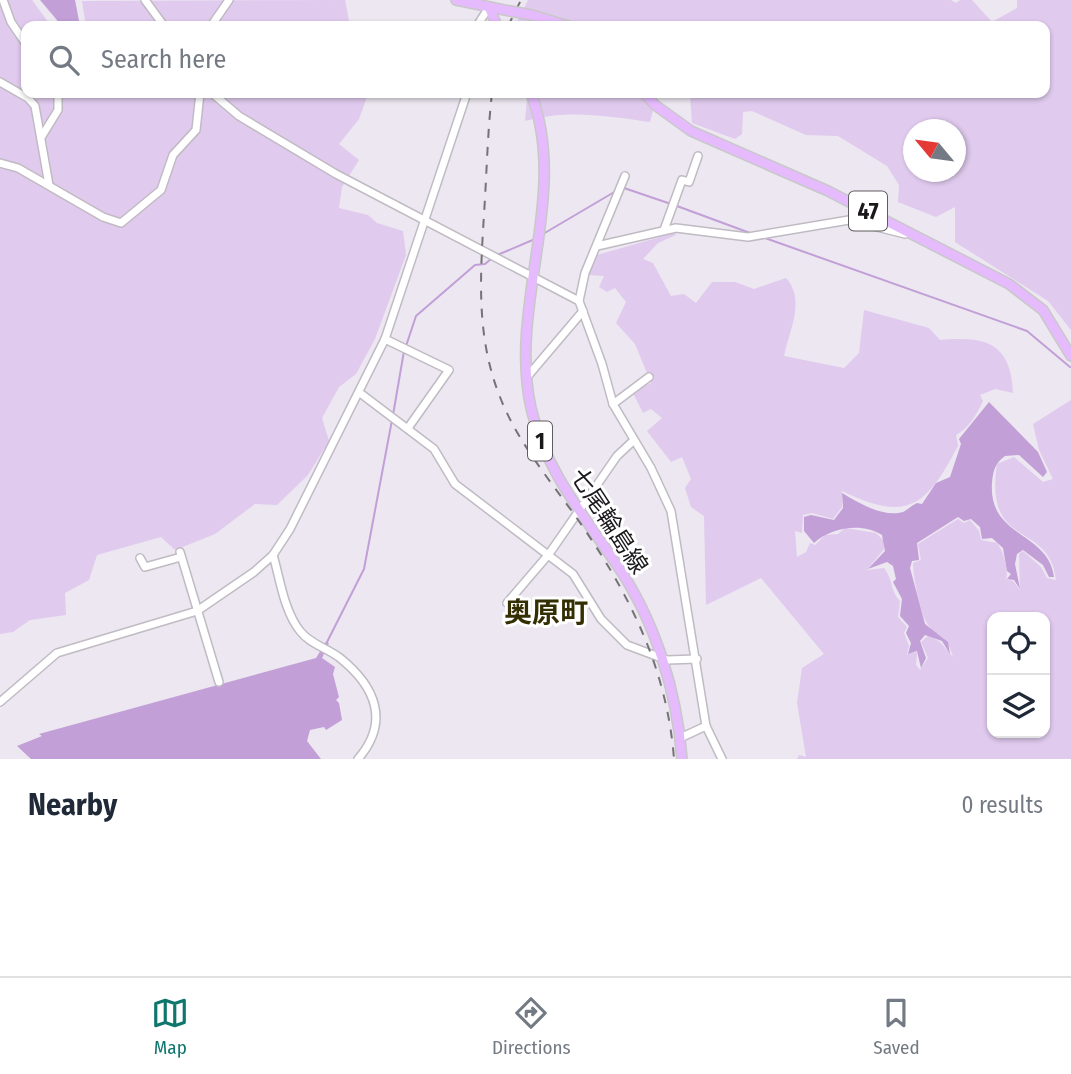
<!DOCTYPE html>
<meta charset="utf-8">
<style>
:root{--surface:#fff;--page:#f2f2f3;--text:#1f2937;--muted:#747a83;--line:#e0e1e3;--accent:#0f766e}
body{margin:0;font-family:"Fira Sans Condensed","Noto Sans JP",sans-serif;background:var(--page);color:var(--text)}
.controls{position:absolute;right:21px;bottom:21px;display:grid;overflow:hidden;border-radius:14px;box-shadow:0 2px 5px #0004}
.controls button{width:63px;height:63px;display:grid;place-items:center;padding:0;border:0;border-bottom:2px solid var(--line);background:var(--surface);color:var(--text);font:35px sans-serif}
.compass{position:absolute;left:903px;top:119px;width:63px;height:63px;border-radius:50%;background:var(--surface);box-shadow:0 2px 5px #0004;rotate:299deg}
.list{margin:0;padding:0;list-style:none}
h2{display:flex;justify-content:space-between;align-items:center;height:91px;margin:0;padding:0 28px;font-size:30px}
h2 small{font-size:23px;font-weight:400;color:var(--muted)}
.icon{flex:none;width:38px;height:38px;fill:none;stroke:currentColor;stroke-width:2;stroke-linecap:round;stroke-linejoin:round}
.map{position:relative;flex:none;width:1071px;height:759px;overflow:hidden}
.search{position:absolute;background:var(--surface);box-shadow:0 2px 5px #0004;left:21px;right:21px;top:21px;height:77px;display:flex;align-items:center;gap:18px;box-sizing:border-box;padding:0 24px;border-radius:14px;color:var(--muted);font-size:26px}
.sheet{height:217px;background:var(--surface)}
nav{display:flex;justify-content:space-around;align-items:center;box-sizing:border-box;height:98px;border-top:2px solid var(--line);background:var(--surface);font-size:19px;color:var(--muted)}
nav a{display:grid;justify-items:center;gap:4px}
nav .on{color:var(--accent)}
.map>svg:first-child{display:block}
.green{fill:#e0caee;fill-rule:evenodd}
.water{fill:#c29fd7}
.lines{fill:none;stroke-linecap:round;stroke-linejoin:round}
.stream{stroke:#c29fd7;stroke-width:2}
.minor-casing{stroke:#c0bbc3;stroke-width:10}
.major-casing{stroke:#c8c8c8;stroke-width:12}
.minor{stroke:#fff;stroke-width:7}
.major{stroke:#e6bbfe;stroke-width:9}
.rail{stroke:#757278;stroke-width:2;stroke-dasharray:9 9;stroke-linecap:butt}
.major-bridge-casing{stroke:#c8c8c8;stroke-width:12;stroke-linecap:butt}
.major-bridge{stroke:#e6bbfe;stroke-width:9}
.labels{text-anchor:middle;stroke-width:6;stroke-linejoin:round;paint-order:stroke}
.shield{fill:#fff;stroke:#5f5d5f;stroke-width:2}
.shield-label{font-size:23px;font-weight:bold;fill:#1a181b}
.street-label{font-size:24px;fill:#1a181b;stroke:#fff}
.quarter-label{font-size:28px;font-weight:bold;fill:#342f03;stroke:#fff}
</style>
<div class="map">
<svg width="1071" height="759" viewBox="0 0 1071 759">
<rect width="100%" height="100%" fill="#ece7f0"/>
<g class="green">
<polygon points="0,0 32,0 51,26 26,26 26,93 365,93 367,97 359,119 339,144 359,160 342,187 339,208 368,215 377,223 403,231 406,255 375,339 356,374 339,387 322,418 329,441 308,475 277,505 255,504 215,534 175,550 161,537 97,555 89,580 65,593 66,615 30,620 13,632 0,634"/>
<polygon points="345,0 350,26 86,26 82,1"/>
<path d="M528,0H951L956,3L960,0H972L992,22L1017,8V0H1071V330L1048,301L955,242V207L936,217L898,202L899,185L887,166L838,136L806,135L752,111L743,112L742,134L735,139L692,123L690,94L685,93H1045V26H515ZM914,130H956V172H914Z"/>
<path d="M517,93H663L656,99L650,122C608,116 567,109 525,121L527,99Z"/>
<path d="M674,233L676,235L658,243L643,259L653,263L671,296L684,294L696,303L712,282H735L754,289L786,278C806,300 789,331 784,356L844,368L859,353L864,310L929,328L940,340C985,336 1011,342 1013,393L995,389L980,395L983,401C977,414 968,429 956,435L958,446C927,504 910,524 842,491V507L833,519L812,513L803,515L802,533L795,531L797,557L806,552L810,543L815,545L825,535L838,534L845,528L876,533L884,541V549L867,570L884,568C893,579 890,591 900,601L898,617L907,627L904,633L909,646L907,654L917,652L916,665L920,670L928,658L921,642L929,635L940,642L953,657C946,631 938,640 927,623C920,613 913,574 913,563L921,560L918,544L958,519L964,523L970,520L979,531L981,540L997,543C1003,550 1009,571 1006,579L1013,581L1020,590L1019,554L1023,551L1041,567L1047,578L1056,580C1049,519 984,552 997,464L1014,457L1043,482L1053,479L1039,450L1033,424L1071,400V759H797L799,755L806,757L797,703L802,668L824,654L761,578L706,605L704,516L691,507L685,488L691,479L682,457L671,462L647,431L662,418L651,409L643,413L633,393L651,383L635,344L616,323L626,302L615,288L607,292L599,287L604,276L589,275L597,255ZM992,617H1045V733H992Z"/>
</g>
<g class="water">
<polygon points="40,0 75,0 80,26 62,26"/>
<path d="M989,402L1038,452L1047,472L1043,477L1019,455L1005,456C995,463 993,471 992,483C988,538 1048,531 1054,577H1049L1043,565L1023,550L1017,554L1015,564L1020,589L1014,580L1007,579L1011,574L1007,571L1003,548L992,538L982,539L980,527L971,519L964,521L958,517L917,543L919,560L912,561L910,568L925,624L948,642L950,654L942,641L925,635L920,641L926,658L921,668L917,651L908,654L911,643L906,633L909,626L900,616L902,599L893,582L896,579L893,566L887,562L868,569L885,551L882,535C861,522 831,528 814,543L804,531V517L811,515L834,520L843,508L842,493C857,502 883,518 903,512C907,510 912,505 917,503L922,504L936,483L950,477L961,444L959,439Z"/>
<polygon points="326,642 329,643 322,658 335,667 333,674 339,697 336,700 339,703 342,720 326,730 324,727 310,730 307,741 321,759 31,759 17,746 42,736 39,734 316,658"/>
</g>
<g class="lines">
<g class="stream">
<polyline points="624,188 671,204"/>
<polyline points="677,206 750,233"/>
<polyline points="543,234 616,191"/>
<polyline points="765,238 1027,331 1070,367"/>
<polyline points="495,256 535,239"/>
<polyline points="406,346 416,316 475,265 485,264 491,259"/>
<polyline points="393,415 404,351"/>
<polyline points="326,644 364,569 392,420"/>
</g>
<defs>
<g id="minor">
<polyline points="3,0 11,22 26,44"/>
<polyline points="145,0 164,26"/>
<polyline points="211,26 229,0"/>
<polyline points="477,26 489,7"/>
<polyline points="0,82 28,98 35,106 49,185"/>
<polyline points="212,93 239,116 336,174 579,301"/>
<polyline points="42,136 58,110 58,93"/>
<polyline points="0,163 18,168 103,217 121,223 161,190 173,155 196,130 200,93"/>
<polyline points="625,176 585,273 579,301 602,364 613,404 651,468 671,511 706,726 722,759"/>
<polyline points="664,230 682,180 689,182 698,156"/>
<polyline points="597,246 676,228 748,237 849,220 905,234"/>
<polyline points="385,339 449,370 408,428"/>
<polyline points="527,377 583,311"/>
<polyline points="360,393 434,449 455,484 573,574 601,619 627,645 667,660 697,659"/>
<polyline points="613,404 649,377"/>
<polyline points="180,552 219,682"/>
<path d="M273,555C280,579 284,611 300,631C310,644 327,648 340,658C376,687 390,722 358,759"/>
<polyline points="140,558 145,567 181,557"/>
<polyline points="507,603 549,554 617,456 633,441"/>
<polyline points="0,702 57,653 197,611 254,572 273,555 290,529 385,339 467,93"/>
<polyline points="680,738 706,726"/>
</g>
<g id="major">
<polyline points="456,0 510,11"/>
<polyline points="489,7 497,26"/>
<polyline points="532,15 568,26"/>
<path d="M531,93C570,196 508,304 531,408C545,470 582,513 617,565C655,621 677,691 682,759"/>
<polyline points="644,93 655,105 691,131 828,191 1009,284 1043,310 1071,356"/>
</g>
</defs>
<use href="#minor" class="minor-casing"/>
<use href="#major" class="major-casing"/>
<use href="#minor" class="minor"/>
<use href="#major" class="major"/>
<g class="rail">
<polyline points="508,26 521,0"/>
<path d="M492,93C488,128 487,163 485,198C481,267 474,332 500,397C517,441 549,479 576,517C628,591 667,667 674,759"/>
</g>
<defs>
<polyline id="major-bridge" points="510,11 532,15"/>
</defs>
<use href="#major-bridge" class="major-bridge-casing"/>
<use href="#major-bridge" class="major-bridge"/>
</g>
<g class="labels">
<g class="shield">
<rect x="849" y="191.5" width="38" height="39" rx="5"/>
<rect x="528" y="421.5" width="24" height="39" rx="5"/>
</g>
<g class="shield-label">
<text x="868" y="219">47</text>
<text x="540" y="449">1</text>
</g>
<g class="street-label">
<text transform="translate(609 521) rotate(57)" y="8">七尾輪島線</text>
</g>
<g class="quarter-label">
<text x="546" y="622">奥原町</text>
</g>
</g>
</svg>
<div class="controls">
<button><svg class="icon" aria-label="locate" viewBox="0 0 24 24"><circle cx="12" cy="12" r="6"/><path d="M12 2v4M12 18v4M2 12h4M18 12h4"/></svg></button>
<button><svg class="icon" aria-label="layers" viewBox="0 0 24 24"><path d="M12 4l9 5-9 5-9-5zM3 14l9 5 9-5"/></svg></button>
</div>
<svg class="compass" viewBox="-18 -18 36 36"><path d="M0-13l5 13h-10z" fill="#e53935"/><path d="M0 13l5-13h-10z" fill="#747a83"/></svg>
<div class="search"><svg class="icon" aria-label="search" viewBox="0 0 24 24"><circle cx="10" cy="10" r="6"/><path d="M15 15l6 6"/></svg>Search here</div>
</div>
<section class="sheet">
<h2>Nearby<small>0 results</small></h2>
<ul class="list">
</ul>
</section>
<nav>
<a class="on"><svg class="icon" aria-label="map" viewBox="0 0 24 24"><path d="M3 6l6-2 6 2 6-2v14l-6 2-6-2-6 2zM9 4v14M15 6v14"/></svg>Map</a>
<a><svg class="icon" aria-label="directions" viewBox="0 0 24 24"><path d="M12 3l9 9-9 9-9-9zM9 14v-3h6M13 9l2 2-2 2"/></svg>Directions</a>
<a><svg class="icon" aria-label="saved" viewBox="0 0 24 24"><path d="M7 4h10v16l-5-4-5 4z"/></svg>Saved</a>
</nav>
